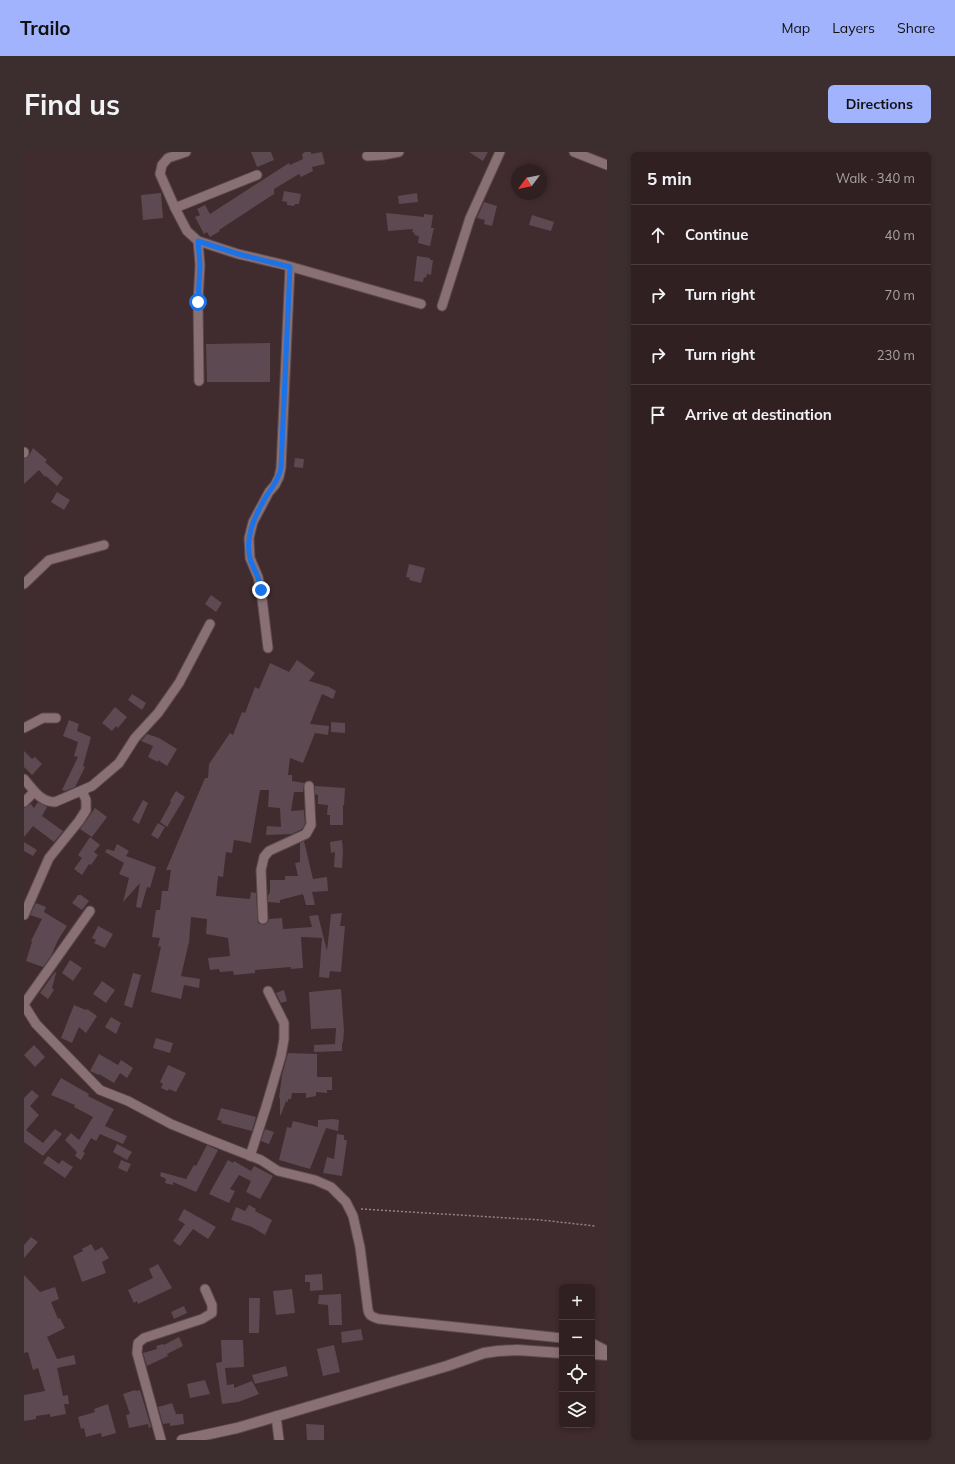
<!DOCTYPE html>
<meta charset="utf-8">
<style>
:root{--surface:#302022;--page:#3c2d2f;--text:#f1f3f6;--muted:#a8a3a5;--line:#4b3e40;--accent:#a1b3fd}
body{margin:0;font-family:Mulish,sans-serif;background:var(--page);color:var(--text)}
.controls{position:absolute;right:12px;bottom:12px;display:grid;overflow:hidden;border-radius:6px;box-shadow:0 2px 6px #0003}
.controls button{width:36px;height:36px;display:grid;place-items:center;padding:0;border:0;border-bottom:1px solid var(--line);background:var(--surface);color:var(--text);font:20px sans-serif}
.compass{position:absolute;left:487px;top:12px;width:36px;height:36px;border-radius:50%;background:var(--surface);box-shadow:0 2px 6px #0003;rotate:238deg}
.stop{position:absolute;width:12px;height:12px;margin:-9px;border:3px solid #1a73e8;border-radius:50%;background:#fff}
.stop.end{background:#1a73e8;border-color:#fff;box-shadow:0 1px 4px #0008}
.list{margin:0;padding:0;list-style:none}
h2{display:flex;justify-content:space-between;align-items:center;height:52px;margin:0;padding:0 16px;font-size:17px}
h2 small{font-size:13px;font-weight:400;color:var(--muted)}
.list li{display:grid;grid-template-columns:26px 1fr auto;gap:12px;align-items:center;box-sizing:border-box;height:60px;padding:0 16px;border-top:1px solid var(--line)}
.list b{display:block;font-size:15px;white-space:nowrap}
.list em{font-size:13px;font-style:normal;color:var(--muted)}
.icon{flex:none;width:22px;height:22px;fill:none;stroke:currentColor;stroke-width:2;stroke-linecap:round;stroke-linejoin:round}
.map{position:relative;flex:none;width:583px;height:1288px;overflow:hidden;border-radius:6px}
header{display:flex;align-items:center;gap:24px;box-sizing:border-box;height:56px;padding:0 20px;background:var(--accent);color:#111}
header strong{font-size:19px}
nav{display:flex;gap:22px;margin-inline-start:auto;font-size:14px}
.intro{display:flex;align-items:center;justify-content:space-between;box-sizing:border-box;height:96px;padding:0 24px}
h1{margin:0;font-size:28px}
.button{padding:10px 18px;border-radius:6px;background:var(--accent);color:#111;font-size:14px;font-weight:700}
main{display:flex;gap:24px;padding:0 24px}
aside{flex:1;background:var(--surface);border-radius:6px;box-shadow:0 2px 6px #0003}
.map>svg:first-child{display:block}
.building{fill:#5d4952}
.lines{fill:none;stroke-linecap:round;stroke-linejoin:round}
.minor-casing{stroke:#5c4a4d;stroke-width:11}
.tertiary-casing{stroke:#5c4a4d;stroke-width:12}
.path{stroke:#958486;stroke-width:1.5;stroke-dasharray:2 2;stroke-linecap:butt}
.minor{stroke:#897074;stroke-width:9}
.tertiary{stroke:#897074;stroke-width:10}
.route{stroke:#1a73e8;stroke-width:5}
</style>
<header>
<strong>Trailo</strong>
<nav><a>Map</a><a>Layers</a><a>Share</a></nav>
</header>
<div class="intro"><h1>Find us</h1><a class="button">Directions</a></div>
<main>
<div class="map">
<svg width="583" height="1288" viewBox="0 0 583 1288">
<rect width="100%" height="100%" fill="#402b2e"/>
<g class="building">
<polygon points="227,0 247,0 250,8 233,15"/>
<polygon points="281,0 287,0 287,2 298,0 301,12 288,15 289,19 277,25 275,22 250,37 250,42 195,78 196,79 186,85 183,80 180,82 171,65 176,63 173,57 181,53 186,62 265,11 266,13 279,7 278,2"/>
<polygon points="445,0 464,0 459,9"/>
<polygon points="260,39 277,42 275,52 271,52 270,54 263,53 263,50 258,49"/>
<polygon points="137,41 139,66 119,68 117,43"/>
<polygon points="393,41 394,50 375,52 374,44"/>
<polygon points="460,50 473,54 468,74 460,72 461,68 453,66"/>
<polygon points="362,61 400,65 400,62 409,63 407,76 410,76 409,80 406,94 394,91 395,84 390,83 391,81 388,80 389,77 364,79"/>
<polygon points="508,63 530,70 527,79 505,73"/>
<polygon points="393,104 406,106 406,108 409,108 407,123 403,122 402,126 400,125 399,130 390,129"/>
<polygon points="246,191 246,230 183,230 182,192"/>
<polygon points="9,296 23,308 21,310 39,326 33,334 22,324 21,325 15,318 0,332 0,307 5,304"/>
<polygon points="271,306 280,307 279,316 270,315"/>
<polygon points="33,340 46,348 40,358 27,350"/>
<polygon points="385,412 401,416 397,431 385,428 386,426 382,425"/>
<polygon points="187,443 198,451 192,460 181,452"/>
<polygon points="273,508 291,521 285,529 305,535 312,539 309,547 298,542 286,572 305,574 304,583 291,581 279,611 266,606 264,623 268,623 268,629 280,631 279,640 270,640 267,659 280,658 281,672 278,677 268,682 242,683 243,674 257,675 256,656 244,655 245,638 236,638 227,691 210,688 208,701 202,700 199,725 194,724 192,744 226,747 227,740 232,741 234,771 240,773 244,770 245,767 258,766 259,777 288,775 285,764 294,763 303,799 307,762 318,761 316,774 321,774 317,820 306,819 305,826 295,825 298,786 277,785 279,816 267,817 267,815 231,818 231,821 210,823 209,819 196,820 195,817 186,818 184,806 206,804 204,786 182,782 183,767 167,765 165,790 157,824 176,827 175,836 160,833 157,847 127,840 137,795 134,794 136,786 128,785 132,758 136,758 138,739 144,739 147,718 142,718 181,626 184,626 185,612 206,581 209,583 218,560 221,561 231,535 235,537 246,511 265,520"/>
<polygon points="108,542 122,551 118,558 104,548"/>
<polygon points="91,555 103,565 94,576 92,574 88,579 78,571"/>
<polygon points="45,568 55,572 53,579 67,585 59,614 61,615 51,635 41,639 38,638 54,605 50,604 54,590 39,584"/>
<polygon points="307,570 321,571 321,581 307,580"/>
<polygon points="123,582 135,586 153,597 143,614 134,608 134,610 124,605 129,594 117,589"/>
<polygon points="0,599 8,607 11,605 18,612 8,623 0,615"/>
<polygon points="291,634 321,636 320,653 319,653 319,673 306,673 306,663 303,663 304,653 294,652 294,643 291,642"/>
<polygon points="152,639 161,645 143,675 136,670 147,650 146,649"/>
<polygon points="119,648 124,651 115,672 108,668"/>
<polygon points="14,650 23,655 18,664 39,679 30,690 9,674 0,685 0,656 7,652 10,656"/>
<polygon points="71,656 83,665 68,685 56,677"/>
<polygon points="134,671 141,675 134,687 127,683"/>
<polygon points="66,685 76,693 70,700 74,703 67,713 65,712 58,723 50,717 58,706 54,703"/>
<polygon points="318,688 319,699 318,716 310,715 311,700 307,701 306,690"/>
<polygon points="280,689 289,727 303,725 304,739 288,740 291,753 282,753 279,742 256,748 256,751 244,750 244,743 245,743 246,739 246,728 261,728 261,724 274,724 271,711 276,710 276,691"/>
<polygon points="0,690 13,698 9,704 0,699"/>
<polygon points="93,692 105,699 102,704 132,715 126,736 123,735 117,756 112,755 116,731 99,750 105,726 95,722 100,711 81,700 83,697 90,699"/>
<polygon points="54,743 57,743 65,749 58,758 48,751"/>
<polygon points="12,751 22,755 20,760 43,774 34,788 27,804 19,815 2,809 8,790 7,789 18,767 6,763"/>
<polygon points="74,774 89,782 81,796 70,791 72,788 68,786"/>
<polygon points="46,808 58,816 49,829 38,821"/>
<polygon points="31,820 32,821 28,836 30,838 24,847 16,841"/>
<polygon points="109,821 117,823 108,856 100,853"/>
<polygon points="78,829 91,838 82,851 69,842"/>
<polygon points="317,837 320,878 319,891 318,890 318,899 290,900 290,893 311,892 312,876 287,877 285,840"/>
<polygon points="260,838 263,849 257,851 252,841"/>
<polygon points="50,853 62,858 63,857 73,864 62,881 55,875 48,891 37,886"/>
<polygon points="87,865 97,871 92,882 81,875"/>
<polygon points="132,886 149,891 146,901 129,896"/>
<polygon points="10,893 21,905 11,915 0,903"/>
<polygon points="264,901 293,902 293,925 308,925 308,938 303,938 303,941 292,940 292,944 282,946 282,941 268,941 267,947 264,947 264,950 262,949 257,963 256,963 256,946 255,946 258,923"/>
<polygon points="75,902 94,913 97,908 109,916 103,926 96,921 90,931 75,922 75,923 66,919"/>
<polygon points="144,913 162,921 152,940 145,937 144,939 137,936 139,932 136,930"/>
<polygon points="37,926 65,942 64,944 90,957 81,974 103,984 99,992 76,982 72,989 67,986 59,1000 61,1001 57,1008 51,1004 53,1000 41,988 47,981 55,988 69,965 50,955 51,953 27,943"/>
<polygon points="8,938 15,944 6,954 15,963 2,978 19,991 31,977 38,982 19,1004 0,990 0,946"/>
<polygon points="197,956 232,965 228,979 197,971 198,969 193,968"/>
<polygon points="310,967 315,968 314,979 302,976 286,1017 255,1008 263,975 267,976 269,969 294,975 294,968"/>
<polygon points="241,977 250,980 245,992 237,989"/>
<polygon points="313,982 320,983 320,988 323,988 318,1024 299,1021 303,1005 310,1007"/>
<polygon points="93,992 108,1000 103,1008 89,1000"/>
<polygon points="183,993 194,998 172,1040 149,1030 149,1033 141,1031 142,1027 136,1024 137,1020 162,1027 170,1013 172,1014"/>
<polygon points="24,1004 35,1012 38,1008 49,1015 41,1026 19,1011"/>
<polygon points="97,1008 107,1012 103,1020 94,1016"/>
<polygon points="204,1008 209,1011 210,1009 227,1019 230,1014 249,1024 236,1047 222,1040 227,1029 215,1023 206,1037 211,1039 205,1051 185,1042"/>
<polygon points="225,1053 232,1057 231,1059 248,1068 241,1083 228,1075 207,1068 212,1055 221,1059"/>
<polygon points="160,1057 192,1075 184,1087 169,1077 156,1094 149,1089 161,1072 154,1068"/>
<polygon points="7,1085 14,1090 0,1106 0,1093"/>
<polygon points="67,1092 71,1099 78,1095 85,1106 78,1110 82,1121 58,1130 49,1104 59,1099 58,1097"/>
<polygon points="134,1112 148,1136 114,1152 113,1149 110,1151 104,1138 129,1126 125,1117"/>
<polygon points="298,1122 299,1138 286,1139 286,1130 281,1130 281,1123"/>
<polygon points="0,1123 16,1140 31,1135 35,1147 27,1150 34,1167 36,1166 41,1176 23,1185 33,1207 50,1203 52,1212 33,1216 39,1244 44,1243 45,1252 40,1252 42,1262 26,1265 26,1262 12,1264 12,1267 0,1269 0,1243 21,1239 14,1216 9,1218 4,1200 0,1201"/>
<polygon points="268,1137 271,1161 252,1163 249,1139"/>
<polygon points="317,1142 318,1173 305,1173 304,1153 294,1152 295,1143"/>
<polygon points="225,1146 236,1146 235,1181 225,1181"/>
<polygon points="160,1154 163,1161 150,1167 147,1160"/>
<polygon points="337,1177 339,1188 318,1191 317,1180"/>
<polygon points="155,1185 159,1194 143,1202 144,1204 123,1214 119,1201 133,1197 132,1194 139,1192 140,1193"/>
<polygon points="197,1188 219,1188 220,1215 201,1216 203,1233 210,1232 210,1236 228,1229 235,1242 214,1250 198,1252 192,1211 198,1210"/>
<polygon points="310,1193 316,1220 299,1224 293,1197"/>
<polygon points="262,1214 264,1224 231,1232 228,1223"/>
<polygon points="181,1228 186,1242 166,1246 163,1232"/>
<polygon points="111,1238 112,1239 116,1238 127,1275 125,1276 124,1272 105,1276 102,1263 106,1262 99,1242"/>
<polygon points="148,1251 152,1262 159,1262 160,1272 146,1274 146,1271 139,1272 134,1255"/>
<polygon points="84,1252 92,1281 78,1285 77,1281 62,1285 60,1276 57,1277 54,1265 71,1260 70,1257"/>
<polygon points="282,1272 300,1273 300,1288 283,1288"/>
</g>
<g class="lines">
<defs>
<g id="minor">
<polyline points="162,0 144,6 138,13 136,22 151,56 163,79 174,89 214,102 261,113 397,152"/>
<polyline points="550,0 583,13"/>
<polyline points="343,4 359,3 375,0"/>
<polyline points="151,56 233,23"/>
<polyline points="174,89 176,113 174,150 175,229"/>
<polyline points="418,154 446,66 476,0"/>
<polyline points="0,301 0,300"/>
<polyline points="0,432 25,408 80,393"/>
<polyline points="244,496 237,438 234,425 226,406 225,386 229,370 245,340 251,333 255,325 257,316 266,115"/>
<polyline points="0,576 19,566 32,566"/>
<path d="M0,627C9,637 16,650 31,650L68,634L95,611L111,586L134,561L155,531L186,472"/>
<polyline points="0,650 10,640"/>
<polyline points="0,763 25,706 55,669 62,658 62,648 58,639"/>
<polyline points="239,767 237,718 240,705 245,699 282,682 287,673 285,634"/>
<polyline points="0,852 66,759"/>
<path d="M0,853L12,872L76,938L104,949L147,972L186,988L237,1008L254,1019L291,1028L307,1035L322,1050L329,1064L336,1095L344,1158C345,1164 349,1165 355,1167L538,1186"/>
<polyline points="226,1004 242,955 257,904 260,887 260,871 244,839"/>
<polyline points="568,1191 583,1199"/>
<polyline points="252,1264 255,1288"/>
<polyline points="137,1288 113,1201 114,1191 120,1186 178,1167 188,1161 188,1153 181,1137"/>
</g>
<g id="tertiary">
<polyline points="568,1202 583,1203"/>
<polyline points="158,1288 213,1276 423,1214 460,1201 474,1199 493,1198 538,1201"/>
</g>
</defs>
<use href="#minor" class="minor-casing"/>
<use href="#tertiary" class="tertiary-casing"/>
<polyline class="path" points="337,1057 517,1068 571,1074"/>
<use href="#minor" class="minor"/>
<use href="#tertiary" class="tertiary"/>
</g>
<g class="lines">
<path class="route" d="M174,150L176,113L174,89L214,102L266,115L257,316C254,330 247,336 240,348C230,366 221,385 226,406C227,412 231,418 233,423C235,428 236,433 237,438"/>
</g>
</svg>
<div class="controls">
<button>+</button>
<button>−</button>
<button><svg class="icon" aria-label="locate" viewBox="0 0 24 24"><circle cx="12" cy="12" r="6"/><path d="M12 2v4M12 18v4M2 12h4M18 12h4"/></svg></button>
<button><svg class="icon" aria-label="layers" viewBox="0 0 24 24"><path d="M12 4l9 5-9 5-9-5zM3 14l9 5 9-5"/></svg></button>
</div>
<svg class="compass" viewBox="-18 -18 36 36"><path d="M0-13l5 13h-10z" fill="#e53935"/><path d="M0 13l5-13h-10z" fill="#a8a3a5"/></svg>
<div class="stop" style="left:174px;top:150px"></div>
<div class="stop end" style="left:237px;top:438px"></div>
</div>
<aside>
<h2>5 min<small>Walk · 340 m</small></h2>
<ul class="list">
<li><svg class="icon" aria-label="ahead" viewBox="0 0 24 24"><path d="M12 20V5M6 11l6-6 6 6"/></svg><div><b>Continue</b></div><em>40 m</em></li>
<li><svg class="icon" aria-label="right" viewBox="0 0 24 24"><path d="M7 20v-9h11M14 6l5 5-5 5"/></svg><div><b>Turn right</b></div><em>70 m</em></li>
<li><svg class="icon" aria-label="right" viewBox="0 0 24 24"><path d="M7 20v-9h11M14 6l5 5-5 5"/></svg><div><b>Turn right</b></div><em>230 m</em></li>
<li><svg class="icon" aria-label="arrive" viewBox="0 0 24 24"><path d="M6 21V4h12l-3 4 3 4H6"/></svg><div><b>Arrive at destination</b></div></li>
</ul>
</aside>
</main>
